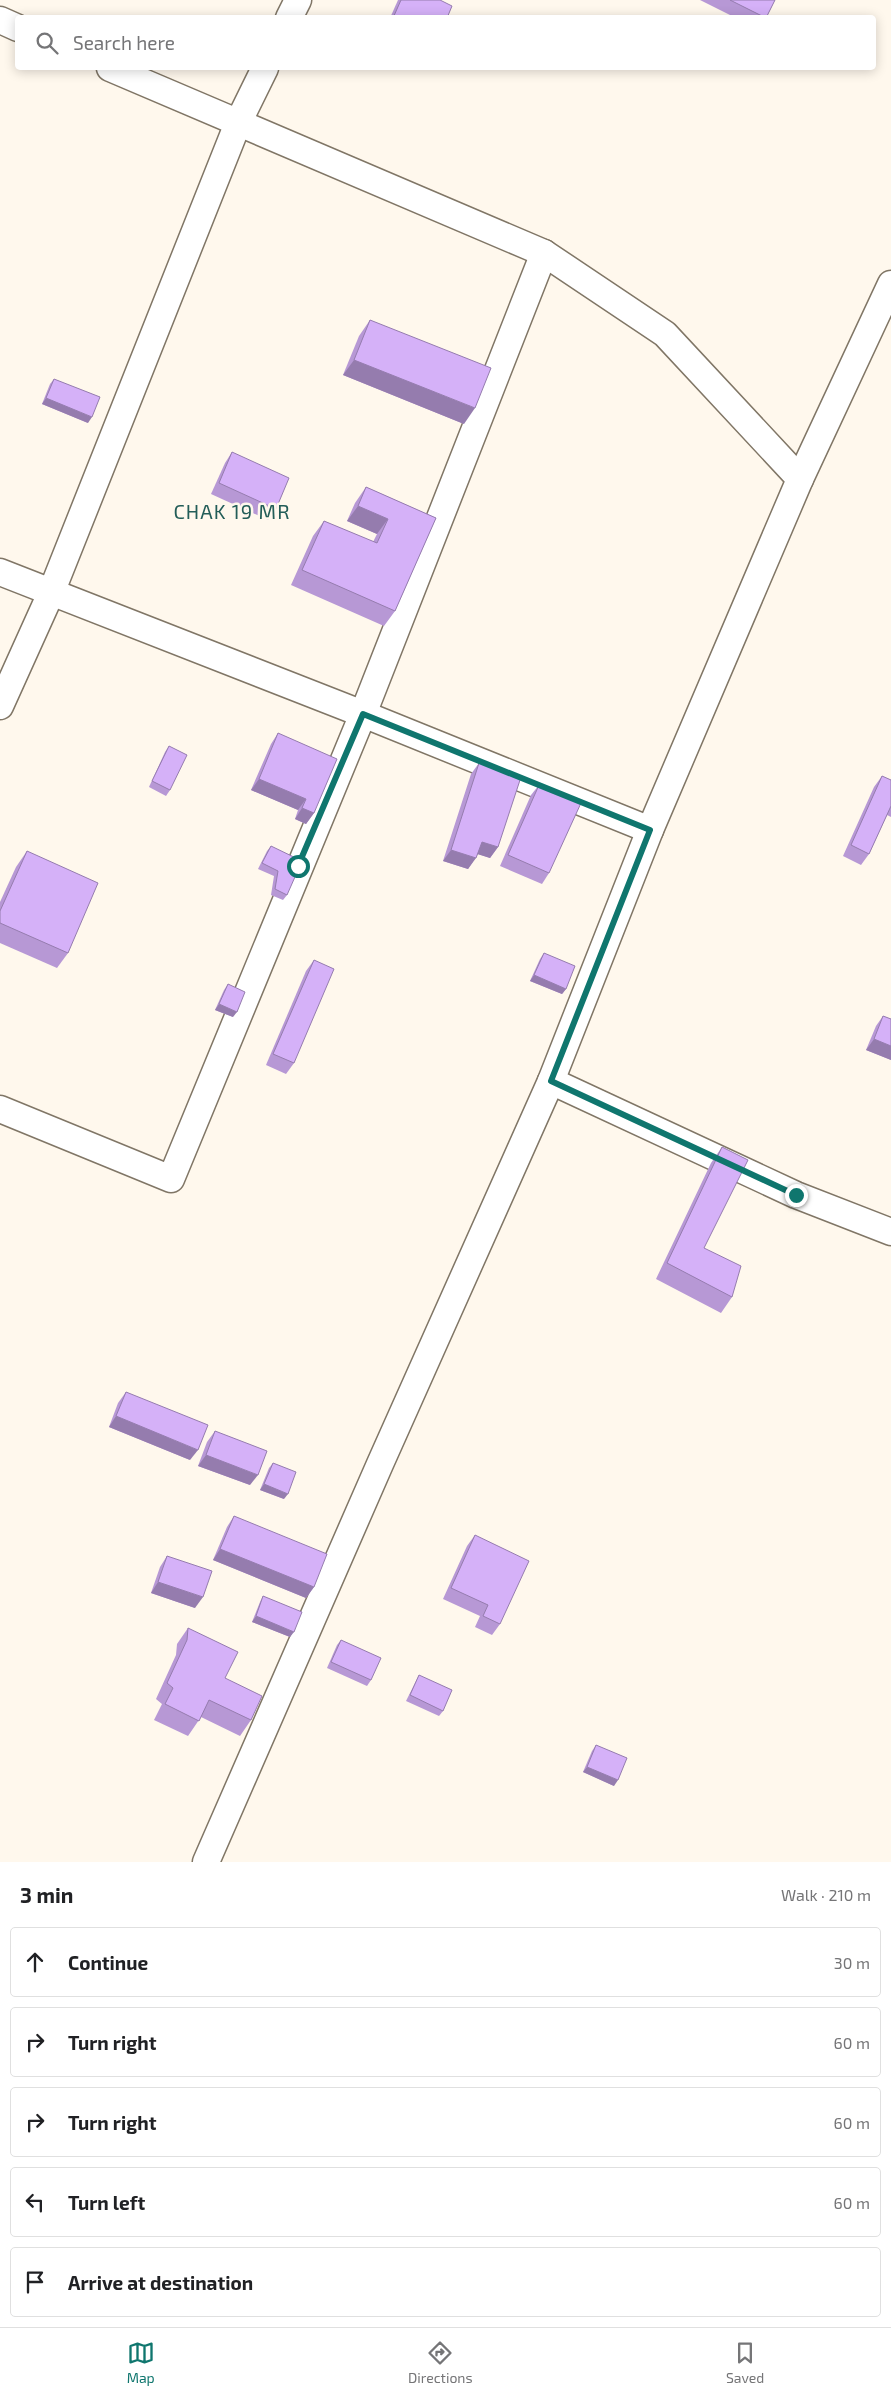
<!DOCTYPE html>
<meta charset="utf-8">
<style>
:root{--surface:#fff;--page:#f6f6f6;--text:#202124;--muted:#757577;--line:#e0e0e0;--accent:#0f766e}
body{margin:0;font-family:"Exo 2",sans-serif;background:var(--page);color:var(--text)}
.stop{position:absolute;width:15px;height:15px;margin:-11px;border:4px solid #0f766e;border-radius:50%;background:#fff}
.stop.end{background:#0f766e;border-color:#fff;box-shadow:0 1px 5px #0008}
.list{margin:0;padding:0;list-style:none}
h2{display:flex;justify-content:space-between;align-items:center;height:65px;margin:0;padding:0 20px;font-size:21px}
h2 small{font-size:16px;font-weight:400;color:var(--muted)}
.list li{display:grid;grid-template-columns:32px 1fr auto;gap:15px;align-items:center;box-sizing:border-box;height:70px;margin:0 10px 10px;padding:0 10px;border:1px solid var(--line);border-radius:5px}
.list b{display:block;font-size:19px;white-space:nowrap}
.list em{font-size:16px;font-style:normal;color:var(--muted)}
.icon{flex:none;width:28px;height:28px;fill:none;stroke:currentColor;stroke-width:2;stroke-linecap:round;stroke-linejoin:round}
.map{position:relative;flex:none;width:891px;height:1862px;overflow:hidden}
.search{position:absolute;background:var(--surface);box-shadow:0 2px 12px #0003;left:15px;right:15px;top:15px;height:55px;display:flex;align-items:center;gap:12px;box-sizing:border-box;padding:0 18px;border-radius:5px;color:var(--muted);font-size:19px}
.sheet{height:465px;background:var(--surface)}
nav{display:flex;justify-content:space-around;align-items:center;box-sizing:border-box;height:70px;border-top:1px solid var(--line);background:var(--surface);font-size:14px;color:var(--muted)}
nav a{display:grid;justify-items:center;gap:2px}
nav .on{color:var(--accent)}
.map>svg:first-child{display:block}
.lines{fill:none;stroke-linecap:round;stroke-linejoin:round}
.minor-casing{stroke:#807666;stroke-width:29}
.minor{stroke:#fff;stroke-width:26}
.wall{fill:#b798d5}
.shaded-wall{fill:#957cae}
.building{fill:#d5b1f8;stroke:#957cae}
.route{stroke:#0f766e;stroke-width:6}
.labels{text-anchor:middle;stroke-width:5;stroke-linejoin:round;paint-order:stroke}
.quarter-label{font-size:20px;letter-spacing:1px;fill:#235d58;stroke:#fff8ed}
</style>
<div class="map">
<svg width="891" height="1862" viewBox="0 0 891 1862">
<rect width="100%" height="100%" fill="#fff8ed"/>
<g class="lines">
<defs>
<g id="minor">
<polyline points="289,18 298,0"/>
<polyline points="0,20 18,28"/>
<polyline points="110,68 544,253 665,334 800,479"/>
<polyline points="0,572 363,714 650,830"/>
<polyline points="0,706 51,593 238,123 265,68"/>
<polyline points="551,1081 796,1195 891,1232"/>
<polyline points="0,1109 171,1179 363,714 544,253"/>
<polyline points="206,1862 380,1464 551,1081 650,830 800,479 891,284"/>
</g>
</defs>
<use href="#minor" class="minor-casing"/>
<use href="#minor" class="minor"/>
</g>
<g class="wall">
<polygon points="398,0 440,0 447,18 390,18"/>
<polygon points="700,0 775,0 766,18 736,18"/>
<polygon points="370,320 464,424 343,375 359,336"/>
<polygon points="54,379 88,423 42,404 50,384"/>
<polygon points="232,452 276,509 268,520 211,494 225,463"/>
<polygon points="366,487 436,518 395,611 384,626 291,585 313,536 324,521 373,542 377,534 347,521 355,503"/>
<polygon points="278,733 314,813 306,824 295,819 298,810 251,790 271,744"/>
<polygon points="169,746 170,790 166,796 149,787 165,752"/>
<polygon points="479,763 498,847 490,858 478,854 468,869 443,861 471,774"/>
<polygon points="882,776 891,780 891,817 887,815 869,854 861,865 843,856 874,787"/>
<polygon points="539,785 549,873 542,884 500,866 531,795"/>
<polygon points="271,846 287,895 283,900 271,895 274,876 258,869 267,851"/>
<polygon points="27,851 68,953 57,968 0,943 0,902 16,867"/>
<polygon points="544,953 566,989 562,994 530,981 540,959"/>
<polygon points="314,960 294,1063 286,1074 266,1065 306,971"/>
<polygon points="228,984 233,1017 215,1010 224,990"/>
<polygon points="883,1016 891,1019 891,1060 866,1050 876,1026"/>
<polygon points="722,1147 704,1248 732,1297 721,1313 656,1279 711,1163"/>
<polygon points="126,1392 190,1460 109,1427 118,1403"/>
<polygon points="215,1431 250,1485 198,1466 207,1442"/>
<polygon points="273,1463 284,1499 260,1490 269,1468"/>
<polygon points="234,1516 314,1587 306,1598 213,1560 227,1527"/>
<polygon points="475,1535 500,1624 492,1635 475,1627 480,1616 443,1599 467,1546"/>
<polygon points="167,1556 195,1608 151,1593 160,1567"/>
<polygon points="263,1596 290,1637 252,1622 260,1602"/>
<polygon points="188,1628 225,1678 251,1720 240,1736 201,1717 188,1736 154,1720 162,1704 156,1699 176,1655 177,1644"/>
<polygon points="341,1640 371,1680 367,1686 327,1668 337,1645"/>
<polygon points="419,1675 443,1711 439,1716 406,1701"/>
<polygon points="596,1745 614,1786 583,1772 592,1751"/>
</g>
<g class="shaded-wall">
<polygon points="354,360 475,408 464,424 343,375"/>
<polygon points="46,398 92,417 88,423 42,404"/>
<polygon points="358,506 388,519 377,534 347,521"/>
<polygon points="259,779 306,799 298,810 251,790"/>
<polygon points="302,808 314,813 306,824 295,819"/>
<polygon points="482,842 498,847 490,858 474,853"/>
<polygon points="451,850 476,858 468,869 443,861"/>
<polygon points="534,975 566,989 562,994 530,981"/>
<polygon points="219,1004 237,1012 233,1017 215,1010"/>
<polygon points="874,1039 891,1046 891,1060 866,1050"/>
<polygon points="116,1416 198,1450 190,1460 109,1427"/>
<polygon points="206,1455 258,1475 250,1485 198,1466"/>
<polygon points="264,1484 288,1494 284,1499 260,1490"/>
<polygon points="220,1549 314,1587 306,1598 213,1560"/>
<polygon points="158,1582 203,1597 195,1608 151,1593"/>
<polygon points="256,1616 294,1632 290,1637 252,1622"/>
<polygon points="587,1767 618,1780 614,1786 583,1772"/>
</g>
<g class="building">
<polygon points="401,0 440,0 452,6 447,18 393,18"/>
<polygon points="730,0 775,0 766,18"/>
<polygon points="370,320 491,368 475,408 354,360"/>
<polygon points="54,379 100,397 92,417 46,398"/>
<polygon points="232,452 289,478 276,509 219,483"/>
<polygon points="366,487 436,518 395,611 302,570 324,521 377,543 388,519 358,506"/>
<polygon points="278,733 337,759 314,813 302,808 306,799 259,779"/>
<polygon points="169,746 187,755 170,790 152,781"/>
<polygon points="479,763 521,777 498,847 482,842 476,858 451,850"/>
<polygon points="882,776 891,780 891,806 869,854 851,845"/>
<polygon points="539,785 581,803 549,873 508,855"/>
<polygon points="271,846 302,861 287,895 275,889 278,871 262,863"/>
<polygon points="27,851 98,883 68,953 0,923 0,911"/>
<polygon points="544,953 575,966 566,989 534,975"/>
<polygon points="314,960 334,969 294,1063 273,1054"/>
<polygon points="228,984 245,992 237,1012 219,1004"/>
<polygon points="883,1016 891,1019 891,1046 874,1039"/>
<polygon points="722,1147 748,1160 704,1248 741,1266 732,1297 667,1263"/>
<polygon points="126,1392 208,1425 198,1450 116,1416"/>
<polygon points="215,1431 267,1451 258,1475 206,1455"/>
<polygon points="273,1463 296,1472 288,1494 264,1484"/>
<polygon points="234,1516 327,1554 314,1587 220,1549"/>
<polygon points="475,1535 529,1561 500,1624 483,1616 488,1605 451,1588"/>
<polygon points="167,1556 212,1571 203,1597 158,1582"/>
<polygon points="263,1596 302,1612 294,1632 256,1616"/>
<polygon points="188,1628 238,1652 225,1678 262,1696 251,1720 209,1700 199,1721 165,1704 173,1688 167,1683 187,1640"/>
<polygon points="341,1640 381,1658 371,1680 331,1662"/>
<polygon points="419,1675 452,1690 443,1711 410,1695"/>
<polygon points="596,1745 627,1758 618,1780 587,1767"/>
</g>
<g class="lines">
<polyline class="route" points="298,866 363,714 650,830 551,1081 796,1195"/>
</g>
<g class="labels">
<g class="quarter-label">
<text x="232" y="519">CHAK 19 MR</text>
</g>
</g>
</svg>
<div class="stop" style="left:298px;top:866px"></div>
<div class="stop end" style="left:796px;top:1195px"></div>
<div class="search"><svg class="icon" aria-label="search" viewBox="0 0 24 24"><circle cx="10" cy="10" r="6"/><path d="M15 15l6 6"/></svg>Search here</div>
</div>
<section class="sheet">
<h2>3 min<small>Walk · 210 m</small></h2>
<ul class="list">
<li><svg class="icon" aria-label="ahead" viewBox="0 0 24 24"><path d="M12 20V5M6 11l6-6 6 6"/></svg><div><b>Continue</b></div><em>30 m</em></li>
<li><svg class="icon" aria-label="right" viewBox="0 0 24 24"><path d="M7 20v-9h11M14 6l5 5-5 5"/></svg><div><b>Turn right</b></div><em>60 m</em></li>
<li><svg class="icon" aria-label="right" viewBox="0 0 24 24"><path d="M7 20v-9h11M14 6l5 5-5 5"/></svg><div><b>Turn right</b></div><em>60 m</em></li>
<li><svg class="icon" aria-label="left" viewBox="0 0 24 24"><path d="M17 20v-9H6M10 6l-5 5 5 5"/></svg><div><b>Turn left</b></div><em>60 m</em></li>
<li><svg class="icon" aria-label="arrive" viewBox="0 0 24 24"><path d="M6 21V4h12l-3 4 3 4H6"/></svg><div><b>Arrive at destination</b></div></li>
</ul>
</section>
<nav>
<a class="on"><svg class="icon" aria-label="map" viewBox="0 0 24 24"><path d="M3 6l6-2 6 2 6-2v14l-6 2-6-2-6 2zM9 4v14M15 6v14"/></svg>Map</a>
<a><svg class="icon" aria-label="directions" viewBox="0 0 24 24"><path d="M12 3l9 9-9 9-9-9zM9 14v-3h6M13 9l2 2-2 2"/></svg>Directions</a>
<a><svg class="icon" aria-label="saved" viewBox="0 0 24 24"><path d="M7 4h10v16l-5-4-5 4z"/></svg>Saved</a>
</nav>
